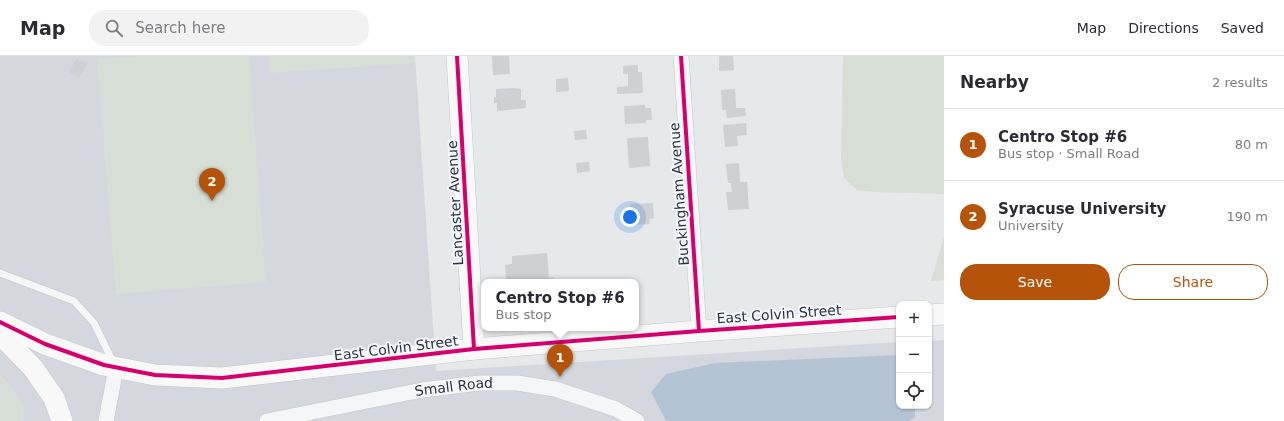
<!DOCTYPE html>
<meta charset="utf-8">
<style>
:root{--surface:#fff;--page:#f2f2f3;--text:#2b2b33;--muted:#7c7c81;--line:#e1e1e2;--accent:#b45309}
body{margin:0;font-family:"DejaVu Sans",sans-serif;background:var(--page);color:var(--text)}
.controls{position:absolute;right:12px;bottom:12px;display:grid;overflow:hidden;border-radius:8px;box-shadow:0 1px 3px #0004}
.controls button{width:36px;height:36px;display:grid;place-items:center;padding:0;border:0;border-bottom:1px solid var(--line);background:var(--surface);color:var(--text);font:20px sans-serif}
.you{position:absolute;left:630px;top:161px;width:14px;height:14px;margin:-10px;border:3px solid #fff;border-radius:50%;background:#1a73e8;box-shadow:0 0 0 6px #1a73e833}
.badge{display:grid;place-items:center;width:26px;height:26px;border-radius:50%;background:var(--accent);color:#fff;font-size:13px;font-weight:700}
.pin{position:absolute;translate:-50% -33px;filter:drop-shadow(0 1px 2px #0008)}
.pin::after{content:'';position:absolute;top:21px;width:14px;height:12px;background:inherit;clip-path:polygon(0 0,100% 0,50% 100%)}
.popup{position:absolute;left:481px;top:223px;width:158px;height:52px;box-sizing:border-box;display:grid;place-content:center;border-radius:8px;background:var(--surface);filter:drop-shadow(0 1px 3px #0005);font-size:13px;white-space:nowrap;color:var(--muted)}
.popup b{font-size:15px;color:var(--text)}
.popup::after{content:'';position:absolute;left:50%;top:100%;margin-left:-8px;border:8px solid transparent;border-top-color:var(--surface)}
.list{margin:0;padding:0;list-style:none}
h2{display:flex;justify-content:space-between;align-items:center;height:52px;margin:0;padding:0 16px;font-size:17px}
h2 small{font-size:13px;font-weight:400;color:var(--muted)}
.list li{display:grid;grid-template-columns:26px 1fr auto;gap:12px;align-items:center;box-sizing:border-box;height:72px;padding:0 16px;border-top:1px solid var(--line)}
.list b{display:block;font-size:15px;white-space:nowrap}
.list p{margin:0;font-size:13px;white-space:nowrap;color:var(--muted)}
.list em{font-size:13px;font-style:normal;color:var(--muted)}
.actions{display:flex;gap:8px;padding:12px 16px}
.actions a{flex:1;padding:9px 0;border:1px solid var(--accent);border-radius:16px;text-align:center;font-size:14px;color:var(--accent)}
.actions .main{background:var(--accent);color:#fff}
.icon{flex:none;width:22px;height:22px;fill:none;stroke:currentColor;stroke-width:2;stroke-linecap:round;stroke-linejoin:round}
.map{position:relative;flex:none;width:944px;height:365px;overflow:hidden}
header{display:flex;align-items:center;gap:24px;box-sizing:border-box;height:56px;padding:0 20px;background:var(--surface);border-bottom:1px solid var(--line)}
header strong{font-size:19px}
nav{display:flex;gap:22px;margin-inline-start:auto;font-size:14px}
.search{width:280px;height:36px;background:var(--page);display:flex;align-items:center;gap:10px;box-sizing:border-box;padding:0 14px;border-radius:16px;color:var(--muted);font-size:15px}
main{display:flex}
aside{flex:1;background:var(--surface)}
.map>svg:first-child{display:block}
.built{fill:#d4d7dd}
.green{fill:#d6ded6}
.water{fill:#b4c4d5}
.building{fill:#ced0d3}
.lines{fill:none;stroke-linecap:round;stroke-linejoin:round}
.lane-casing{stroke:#c4c6c8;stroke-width:8}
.street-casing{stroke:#c4c6c8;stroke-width:16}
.secondary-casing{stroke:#c4c6c8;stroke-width:22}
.lane{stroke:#f5f6f7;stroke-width:7}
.street{stroke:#f5f6f7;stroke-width:15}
.secondary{stroke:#f8f8f8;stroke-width:21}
.cycleway-casing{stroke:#f4f6f9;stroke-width:6}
.cycleway{stroke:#d6006c;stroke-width:4}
.labels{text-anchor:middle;stroke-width:4;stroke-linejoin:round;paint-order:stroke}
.street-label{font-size:14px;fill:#2b3445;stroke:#f4f6f9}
</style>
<header>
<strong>Map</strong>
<div class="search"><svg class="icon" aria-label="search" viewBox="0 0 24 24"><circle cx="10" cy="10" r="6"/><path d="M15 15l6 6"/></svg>Search here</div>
<nav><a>Map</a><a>Directions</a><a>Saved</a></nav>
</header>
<main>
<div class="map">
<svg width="944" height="365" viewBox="0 0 944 365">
<rect width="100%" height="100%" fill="#e6e8ea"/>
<polygon class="built" points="0,0 415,0 436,315 899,286 899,350 929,350 929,285 944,284 944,365 0,365"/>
<g class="green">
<polygon points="141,0 249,0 266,226 116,238 97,3"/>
<polygon points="269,0 415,0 415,7 270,17"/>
<polygon points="843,0 944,0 944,138 875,136 857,134 844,122 841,103"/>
<polygon points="944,181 944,224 931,225"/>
<polygon points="0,319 4,322 23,347 23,365 0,365"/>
</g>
<polygon class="water" points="899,299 899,350 915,350 915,361 909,365 666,365 651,336 666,318 715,307"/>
<g class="building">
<polygon points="492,0 509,0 510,18 493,19"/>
<polygon points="719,0 733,0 734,14 719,15"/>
<polygon points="77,2 87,8 79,22 69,16"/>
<polygon points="638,9 638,16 642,16 643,37 617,38 617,31 628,30 628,18 623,18 623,10"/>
<polygon points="568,22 569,35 556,36 556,23"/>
<polygon points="514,32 521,33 521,44 526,44 526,52 497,55 497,47 494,47 494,42 496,41 496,33"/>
<polygon points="735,33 736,52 745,52 746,60 727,62 726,54 722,54 721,34"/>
<polygon points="645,49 645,52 651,52 652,64 646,64 646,67 625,68 624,50"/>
<polygon points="746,67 747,79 737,80 738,90 725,91 723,69"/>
<polygon points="586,74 587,83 575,84 574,75"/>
<polygon points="648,81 650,110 629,112 627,82"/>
<polygon points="589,106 590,115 577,117 576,107"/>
<polygon points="739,107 740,126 747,126 749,153 728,154 726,136 732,136 731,127 728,127 726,108"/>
<polygon points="653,147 654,162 649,163 650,168 632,169 630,148"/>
<polygon points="547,197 549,222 553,221 554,226 506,225 505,209 512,208 512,200"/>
</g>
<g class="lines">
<defs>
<polyline id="lane" points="0,217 74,245 94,267 114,308"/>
<g id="street">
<polyline points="681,0 699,275"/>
<polyline points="106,365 116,312"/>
<path id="s1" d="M267,365L422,334L480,327H517L555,333L616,353L637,365"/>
</g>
<g id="secondary">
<polyline points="457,0 474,293"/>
<polyline points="929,259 944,258"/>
<polyline points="0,266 45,288 104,309 155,319 222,322 474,293 699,275 899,261"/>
<polyline points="0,278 33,312 54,342 62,365"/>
</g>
</defs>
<use href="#lane" class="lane-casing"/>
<use href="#street" class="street-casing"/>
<use href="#secondary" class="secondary-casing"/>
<use href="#lane" class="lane"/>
<use href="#street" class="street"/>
<use href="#secondary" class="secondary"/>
<defs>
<g id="cycleway">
<polyline points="457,0 474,293"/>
<polyline points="681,0 699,275"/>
<polyline points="0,266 45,288 104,309 155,319 222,322 474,293 699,275 899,261"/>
</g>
</defs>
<use href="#cycleway" class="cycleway-casing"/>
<use href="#cycleway" class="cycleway"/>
</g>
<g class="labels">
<g class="street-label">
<text transform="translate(679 138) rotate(-94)" y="5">Buckingham Avenue</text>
<text transform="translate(455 147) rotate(-93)" y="5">Lancaster Avenue</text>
<text transform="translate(779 258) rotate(-4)" y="5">East Colvin Street</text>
<text transform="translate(396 292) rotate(-7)" y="5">East Colvin Street</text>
<text dy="5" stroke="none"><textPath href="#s1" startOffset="190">Small Road</textPath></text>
</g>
</g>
</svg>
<div class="controls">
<button>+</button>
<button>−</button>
<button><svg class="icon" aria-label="locate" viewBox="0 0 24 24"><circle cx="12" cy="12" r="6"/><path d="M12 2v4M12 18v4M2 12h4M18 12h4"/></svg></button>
</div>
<div class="you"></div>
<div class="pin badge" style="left:560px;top:321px">1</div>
<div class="popup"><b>Centro Stop #6</b>Bus stop</div>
<div class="pin badge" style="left:212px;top:145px">2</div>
</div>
<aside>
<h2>Nearby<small>2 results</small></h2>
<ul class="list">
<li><span class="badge">1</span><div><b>Centro Stop #6</b><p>Bus stop · Small Road</p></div><em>80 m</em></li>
<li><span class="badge">2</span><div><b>Syracuse University</b><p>University</p></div><em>190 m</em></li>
</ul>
<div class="actions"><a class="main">Save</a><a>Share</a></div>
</aside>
</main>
